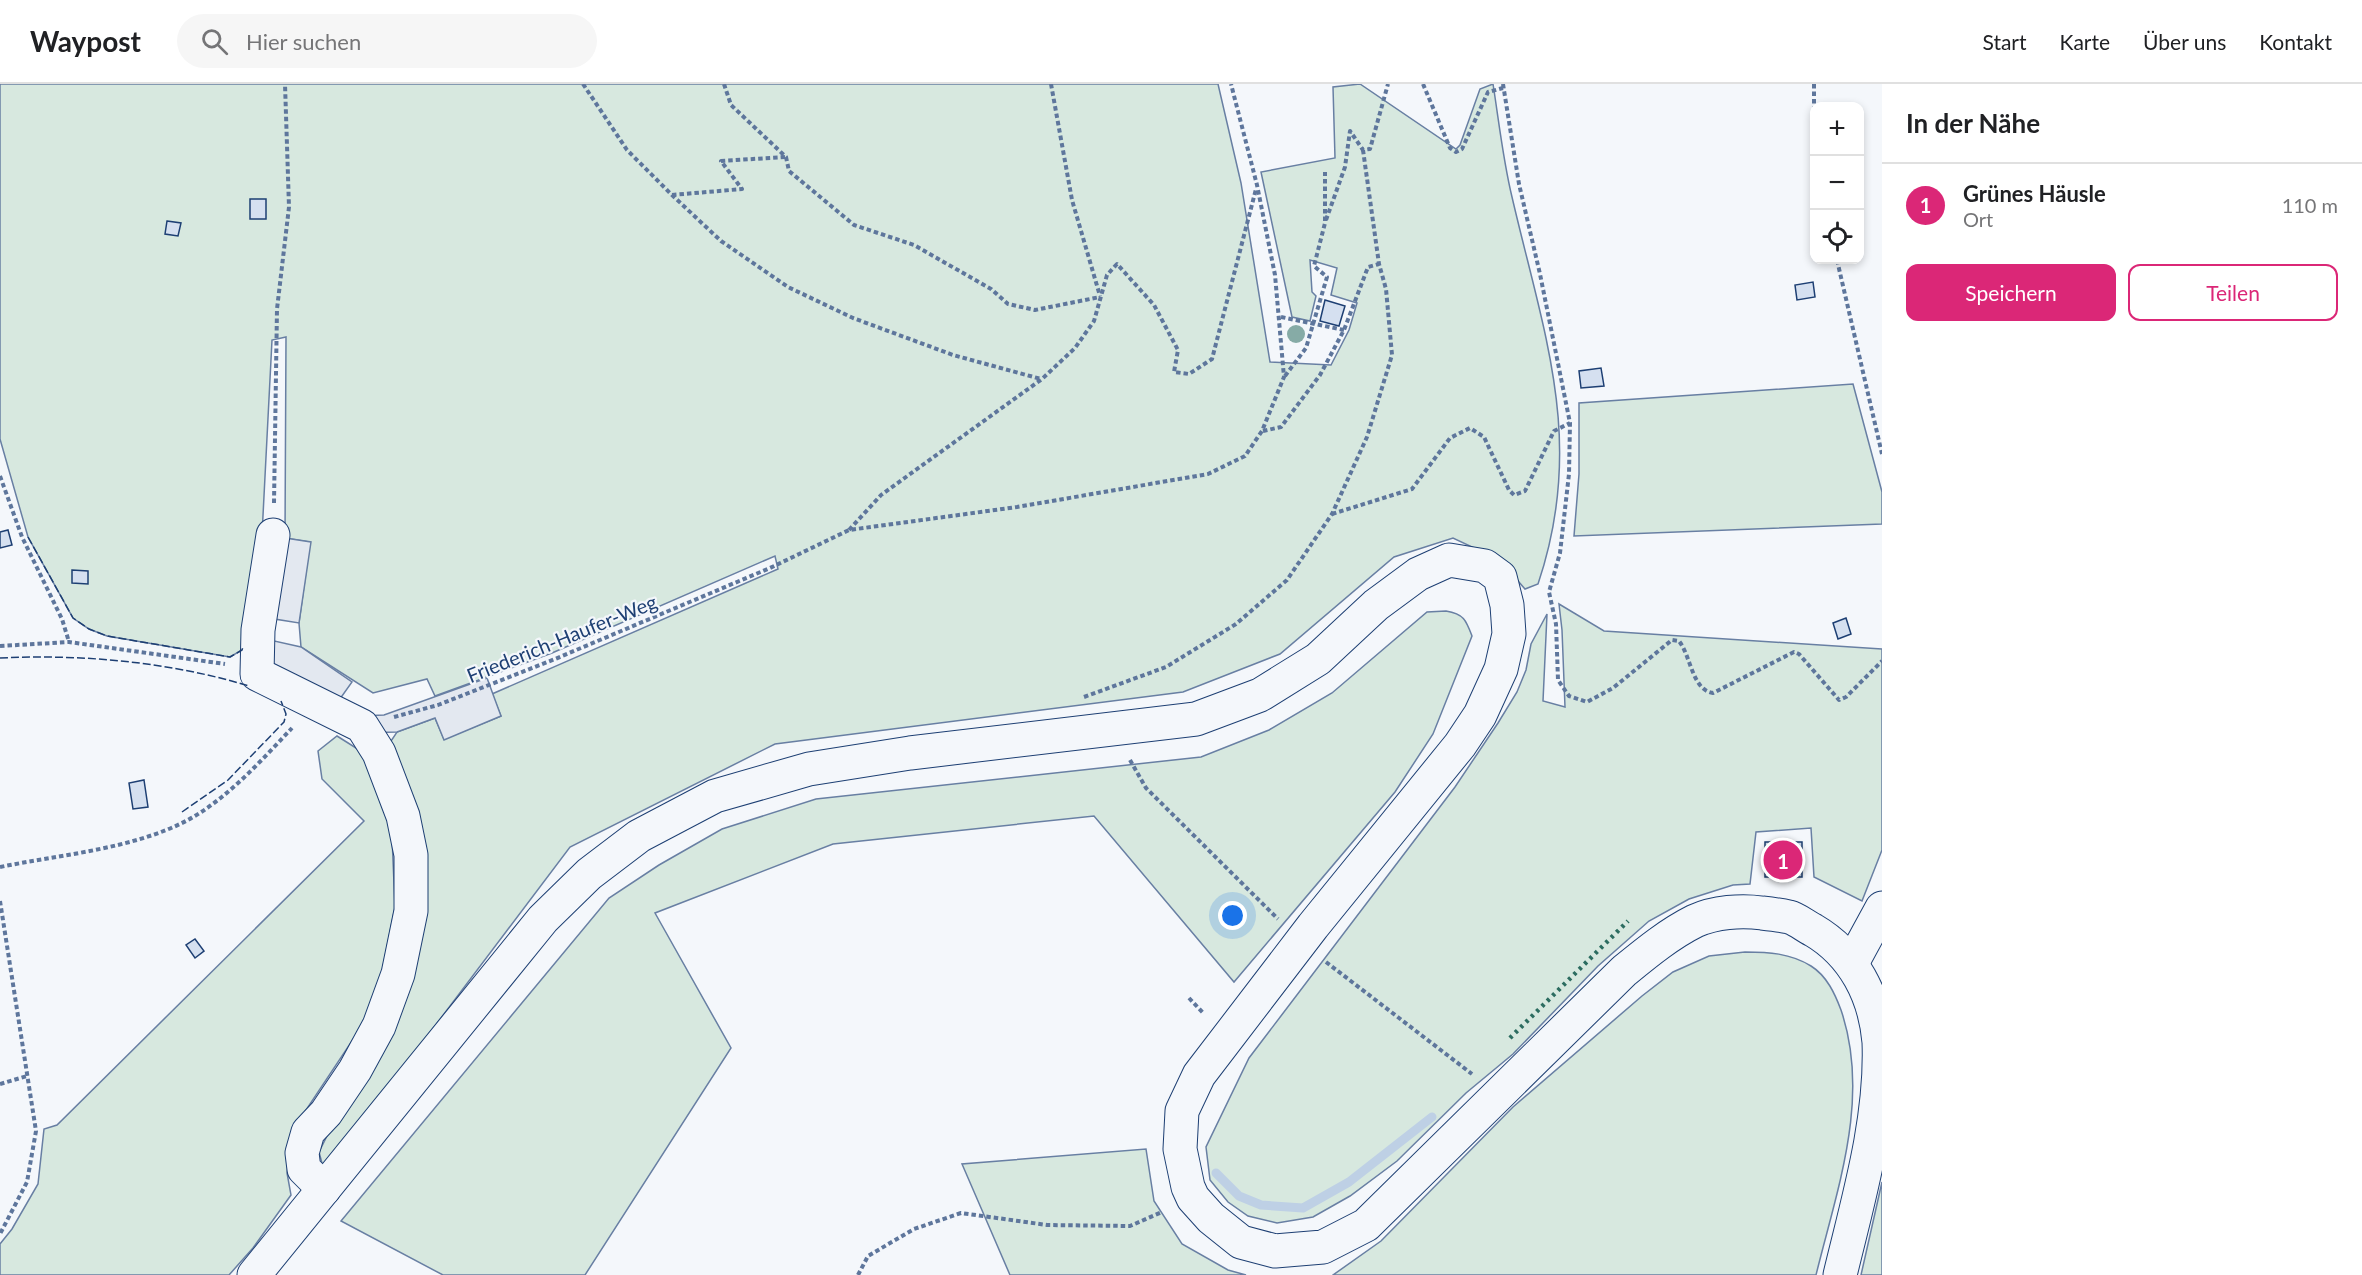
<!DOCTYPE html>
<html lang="de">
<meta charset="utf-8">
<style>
:root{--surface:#fff;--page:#f6f6f6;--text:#202124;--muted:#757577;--line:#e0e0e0;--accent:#db2777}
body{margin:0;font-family:Lato,sans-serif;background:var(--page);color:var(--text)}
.controls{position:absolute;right:18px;top:18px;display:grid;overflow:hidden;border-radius:12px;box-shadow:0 3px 9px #0003}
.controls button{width:54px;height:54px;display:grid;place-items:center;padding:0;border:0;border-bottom:2px solid var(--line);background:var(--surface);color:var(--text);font:30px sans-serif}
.you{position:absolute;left:1233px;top:832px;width:21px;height:21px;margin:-15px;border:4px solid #fff;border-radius:50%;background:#1a73e8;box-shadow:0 0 0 9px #1a73e833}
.badge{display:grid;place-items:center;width:39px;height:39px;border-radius:50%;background:var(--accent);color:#fff;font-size:20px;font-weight:700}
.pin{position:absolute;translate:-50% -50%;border:3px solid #fff;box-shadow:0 2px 6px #0006}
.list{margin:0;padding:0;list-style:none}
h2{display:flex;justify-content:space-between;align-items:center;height:78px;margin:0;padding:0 24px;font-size:26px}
h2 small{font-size:20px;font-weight:400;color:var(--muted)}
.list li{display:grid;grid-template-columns:39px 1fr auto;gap:18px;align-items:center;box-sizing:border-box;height:84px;padding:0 24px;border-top:2px solid var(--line)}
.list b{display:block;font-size:22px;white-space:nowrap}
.list p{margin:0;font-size:20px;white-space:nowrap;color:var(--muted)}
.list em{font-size:20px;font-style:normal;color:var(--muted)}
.actions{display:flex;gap:12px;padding:18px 24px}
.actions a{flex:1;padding:14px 0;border:2px solid var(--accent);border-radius:12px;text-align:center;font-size:21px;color:var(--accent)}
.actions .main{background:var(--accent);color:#fff}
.icon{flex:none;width:33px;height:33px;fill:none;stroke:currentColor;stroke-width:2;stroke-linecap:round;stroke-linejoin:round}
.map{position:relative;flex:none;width:1882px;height:1191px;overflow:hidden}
header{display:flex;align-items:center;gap:36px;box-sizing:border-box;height:84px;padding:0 30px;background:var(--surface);border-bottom:2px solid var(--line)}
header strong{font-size:28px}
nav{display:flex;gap:33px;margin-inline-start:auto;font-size:21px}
.search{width:420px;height:54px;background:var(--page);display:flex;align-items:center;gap:15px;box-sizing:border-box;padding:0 21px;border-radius:33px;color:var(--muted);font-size:22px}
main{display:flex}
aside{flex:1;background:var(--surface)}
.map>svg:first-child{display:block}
.green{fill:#d7e8df;stroke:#687fa3;stroke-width:1.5}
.parking{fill:#e3e8f0;stroke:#687fa3;stroke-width:1.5}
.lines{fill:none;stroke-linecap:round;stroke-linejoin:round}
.stream{stroke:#bed0e5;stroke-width:9}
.building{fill:#d5e0f0;stroke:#1d3f73;stroke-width:1.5}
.minor-casing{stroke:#1d3f73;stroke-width:35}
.major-casing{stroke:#1d3f73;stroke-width:35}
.path{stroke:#5e769c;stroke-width:4;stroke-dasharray:4.5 3;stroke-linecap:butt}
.minor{stroke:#f4f7fb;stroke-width:33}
.major{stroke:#f4f7fb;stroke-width:33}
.hedge{stroke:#2c6c60;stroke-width:4.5;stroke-dasharray:3 4.5;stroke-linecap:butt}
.fence{stroke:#1d3f73;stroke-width:1.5;stroke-dasharray:8 3;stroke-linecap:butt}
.tree{fill:#86aba6}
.labels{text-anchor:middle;stroke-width:4.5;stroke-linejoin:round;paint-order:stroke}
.street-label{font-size:20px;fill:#1d3f73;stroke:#f4f7fb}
</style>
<header>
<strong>Waypost</strong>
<div class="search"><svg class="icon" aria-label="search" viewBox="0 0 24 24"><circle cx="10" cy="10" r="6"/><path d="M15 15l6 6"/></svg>Hier suchen</div>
<nav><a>Start</a><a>Karte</a><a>Über uns</a><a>Kontakt</a></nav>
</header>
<main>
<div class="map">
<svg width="1882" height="1191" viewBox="0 0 1882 1191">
<rect width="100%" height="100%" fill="#f4f7fb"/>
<g class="green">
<path d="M0,0H1218L1241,99L1270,278L1331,281L1349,246L1357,219L1331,211L1337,184L1310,176L1312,208L1316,212L1310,237L1292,233L1261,88L1335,74L1333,3L1360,0L1456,65L1460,61L1480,5L1493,0C1499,38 1503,76 1512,113C1544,251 1586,358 1538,500L1525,505L1500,476L1453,454L1394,473L1280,570L1183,608L775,660L570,763L407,979L323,1083L319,1068L407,892L387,663L397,648L435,634L444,655L501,632L492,610L778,485L775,472L552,569L435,612L427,595L373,609L301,563L299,539L310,458L285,454L286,253L272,256L262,451L242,566L230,573L107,552L89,545L73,534L28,453L0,355Z"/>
<polygon points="1853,300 1882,408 1882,440 1574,452 1579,390 1579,319"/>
<polygon points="1559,520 1604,547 1882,565 1882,766 1862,817 1814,793 1811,744 1756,748 1750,800 1733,801 1689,815 1649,837 1598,882 1513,970 1466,1009 1397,1077 1350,1112 1313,1133 1277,1139 1248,1132 1228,1118 1210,1096 1206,1063 1249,974 1455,703 1498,639 1517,608 1526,586 1531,560 1547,530 1543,617 1565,623 1562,546"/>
<path d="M1446,527C1464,530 1466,536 1472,552L1433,650L1395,708L1234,898L1094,732L833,760L655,829L731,964L585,1191H443L341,1137L609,814L659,781L722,745L816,715L1201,673L1269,646L1332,609L1427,528Z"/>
<polygon points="337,652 372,674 391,729 395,823 382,888 366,936 296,1041 289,1070 287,1089 291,1111 253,1164 229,1191 0,1191 0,1160 12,1145 38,1100 44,1045 57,1041 364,737 322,695 318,667"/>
<path d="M1745,868C1768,868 1790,869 1811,882C1827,892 1835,910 1841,926C1871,1014 1837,1105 1816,1191H1333L1381,1157L1513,1023L1642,912L1673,888L1709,872Z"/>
<polygon points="1146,1065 1154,1117 1182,1160 1228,1186 1246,1191 1010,1191 962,1080"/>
<polygon points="1882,1098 1882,1191 1861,1191"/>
</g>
<polygon class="parking" points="285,454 311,458 299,539 274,535 274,557 301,563 352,598 337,619 360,632 384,631 487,594 501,632 444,656 435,634 397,648 356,649 254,598"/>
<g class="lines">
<polyline class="stream" points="1216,1089 1239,1112 1261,1121 1303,1124 1349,1098 1432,1033"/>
</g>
<g class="building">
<rect x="250" y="115" width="16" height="20"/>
<polygon points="167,137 181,139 178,152 165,150"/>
<polygon points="1813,198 1815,213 1797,216 1795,201"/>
<polygon points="1325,216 1345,222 1339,242 1320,237"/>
<polygon points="1601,284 1604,302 1581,304 1579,287"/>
<polygon points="8,446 12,461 0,464 0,448"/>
<polygon points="72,486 88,487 88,500 72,499"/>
<polygon points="1846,534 1851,550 1838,555 1833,539"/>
<polygon points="144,696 148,723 133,725 129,699"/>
<rect x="1765" y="758" width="37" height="35"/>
<polygon points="195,855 204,867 195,874 186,861"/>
</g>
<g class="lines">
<defs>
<g id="minor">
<polyline points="273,451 258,546 257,590 362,642 379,669 403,732 411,771 411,827 398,890 379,942 355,986 326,1029 308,1048 302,1069 304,1085 324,1105"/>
<polyline points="1852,879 1882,824"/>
</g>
<path id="major" d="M254,1191L543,835L589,790L639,752L715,712L809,685L910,669L1196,635L1260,611L1318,575L1376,521L1418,490L1449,476L1485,482L1500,493L1507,521L1509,550L1501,585L1480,631L1460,661L1313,842L1199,991L1182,1027L1180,1065L1188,1103L1193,1114L1211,1134L1241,1158L1275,1167L1323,1163L1366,1141L1624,887C1646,869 1669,850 1695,837C1715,828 1741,826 1762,829C1771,830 1780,831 1789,833C1797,835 1805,842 1813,846C1854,870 1875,912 1879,958C1882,1036 1858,1116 1840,1191"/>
</defs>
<use href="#minor" class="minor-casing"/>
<use href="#major" class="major-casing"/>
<g class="path">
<polyline points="583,0 627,66 672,111 721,157 788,203 853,234 953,271 1041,295"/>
<polyline points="724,0 731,21 786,73 789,87 854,141 914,161 991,205 1008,220 1035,226 1100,213"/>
<polyline points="1051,0 1072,116 1100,212"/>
<polyline points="1423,0 1450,64 1456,68 1462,65 1488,8 1503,4"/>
<path d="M1503,0L1519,100L1540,190L1570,339L1569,390L1560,469L1549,508L1556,540L1558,596L1569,612L1587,618L1613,604L1672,556L1679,557C1691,572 1692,606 1713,609L1794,568L1799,570L1839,616L1846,613L1882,577"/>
<polyline points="1814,0 1814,49"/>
<polyline points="672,111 742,105 721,77 785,73"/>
<polyline points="1326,136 1345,83 1350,47 1363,66 1370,65 1388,0"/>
<polyline points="1837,176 1882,370"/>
<polyline points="1281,233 1344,246"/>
<polyline points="1285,292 1306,264 1327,193 1314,182 1325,139 1325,88"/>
<polyline points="1263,347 1281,343 1320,291 1344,246 1368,183 1379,180"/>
<polyline points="0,392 22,453 62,535 69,558"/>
<polyline points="274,419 277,225 289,123 285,0"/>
<polyline points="1332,430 1412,405 1450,354 1470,344 1484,353 1509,406 1514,411 1525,407 1554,347 1570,339"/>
<polyline points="849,446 881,411 1042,295 1075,264 1094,237 1107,191 1117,180 1154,221 1178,266 1174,288 1189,290 1212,275 1256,105"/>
<polyline points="0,562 69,558 225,580"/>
<polyline points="1084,613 1166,583 1236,540 1287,496 1332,430 1367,353 1392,271 1386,205 1379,180 1363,66"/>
<polyline points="394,633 438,621 555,575 770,484 849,446 1017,423 1208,390 1245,372 1262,347 1284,293 1275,191 1257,101 1231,0"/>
<polyline points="1130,676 1146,704 1278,835"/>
<path d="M0,783C59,771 132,765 186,737C226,716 261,677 292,644"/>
<polyline points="0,817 36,1047 27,1098 0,1150"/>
<polyline points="1326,878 1472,990"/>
<polyline points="1189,914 1204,930"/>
<polyline points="0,1000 27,992"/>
<polyline points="858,1191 868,1172 914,1145 961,1129 1047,1141 1130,1142 1162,1128"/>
</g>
<use href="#minor" class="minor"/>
<use href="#major" class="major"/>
<polyline class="hedge" points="1510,954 1628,837"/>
<g class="fence">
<polyline points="28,453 73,534 89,545 107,552 230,573 242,566 243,563"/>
<path d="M0,574C83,570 170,578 249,602"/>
<polyline points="182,728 228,696 284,638 286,630 281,617"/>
</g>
</g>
<circle class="tree" cx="1296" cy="250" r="9"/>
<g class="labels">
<g class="street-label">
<text transform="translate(562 555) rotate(-22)" y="7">Friederich-Haufer-Weg</text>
</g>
</g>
</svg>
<div class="controls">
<button>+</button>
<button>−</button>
<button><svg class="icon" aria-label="locate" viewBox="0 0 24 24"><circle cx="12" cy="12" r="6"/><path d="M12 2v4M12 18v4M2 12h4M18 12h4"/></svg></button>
</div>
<div class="you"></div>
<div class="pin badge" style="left:1783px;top:776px">1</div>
</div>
<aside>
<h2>In der Nähe<small></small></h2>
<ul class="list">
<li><span class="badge">1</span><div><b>Grünes Häusle</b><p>Ort</p></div><em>110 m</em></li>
</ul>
<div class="actions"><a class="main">Speichern</a><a>Teilen</a></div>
</aside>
</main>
